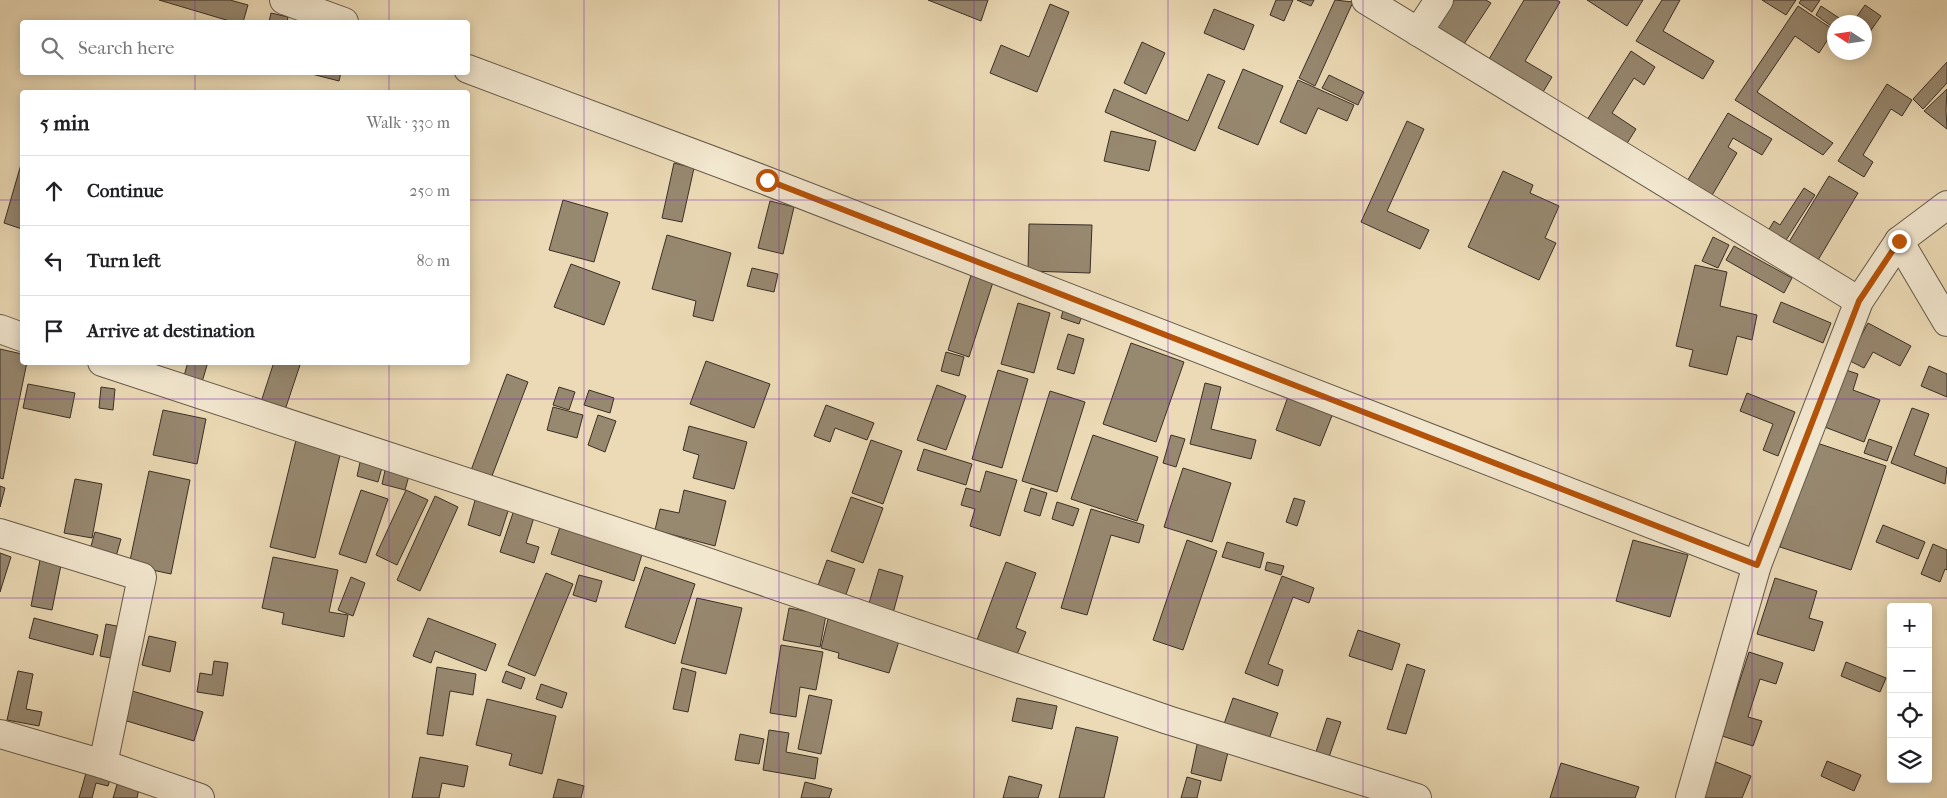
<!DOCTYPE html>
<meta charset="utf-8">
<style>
:root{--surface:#fff;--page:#f2f2f2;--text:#202124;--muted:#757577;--line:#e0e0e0}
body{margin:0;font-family:"IM FELL French Canon",serif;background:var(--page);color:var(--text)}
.controls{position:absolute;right:15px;bottom:15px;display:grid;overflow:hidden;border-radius:5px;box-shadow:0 2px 12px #0003}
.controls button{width:45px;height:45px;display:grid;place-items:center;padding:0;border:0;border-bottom:1px solid var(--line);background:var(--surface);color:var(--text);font:25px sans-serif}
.compass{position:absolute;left:1827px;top:15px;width:45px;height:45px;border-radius:50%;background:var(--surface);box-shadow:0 2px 12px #0003;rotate:282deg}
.stop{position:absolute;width:15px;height:15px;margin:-11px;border:4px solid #b45309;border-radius:50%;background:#fff}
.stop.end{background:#b45309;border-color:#fff;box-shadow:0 1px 5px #0008}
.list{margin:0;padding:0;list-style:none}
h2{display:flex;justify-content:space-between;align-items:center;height:65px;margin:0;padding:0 20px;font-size:21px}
h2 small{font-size:16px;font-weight:400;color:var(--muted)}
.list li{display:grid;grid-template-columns:32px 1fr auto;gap:15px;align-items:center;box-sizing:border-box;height:70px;padding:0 20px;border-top:1px solid var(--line)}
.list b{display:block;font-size:19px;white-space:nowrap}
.list em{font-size:16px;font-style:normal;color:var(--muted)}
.icon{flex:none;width:28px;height:28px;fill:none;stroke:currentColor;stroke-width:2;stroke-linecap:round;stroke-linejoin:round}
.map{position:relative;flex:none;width:1947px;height:798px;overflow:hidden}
.search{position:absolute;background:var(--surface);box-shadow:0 2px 12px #0003;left:20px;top:20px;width:450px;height:55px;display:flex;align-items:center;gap:12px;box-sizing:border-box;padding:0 18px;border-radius:5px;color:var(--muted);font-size:19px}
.panel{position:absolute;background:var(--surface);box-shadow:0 2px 12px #0003;left:20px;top:90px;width:450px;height:275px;border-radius:5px}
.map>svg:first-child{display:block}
.building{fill:#978870;stroke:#3b2f26}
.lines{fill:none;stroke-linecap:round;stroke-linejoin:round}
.minor-casing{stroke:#675a4a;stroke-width:30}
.minor{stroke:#f2e7cf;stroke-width:28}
.route{stroke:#b45309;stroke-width:6}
.grid{fill:none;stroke:#7b2cbf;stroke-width:1;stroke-opacity:0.55}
</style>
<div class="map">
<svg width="1947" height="798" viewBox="0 0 1947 798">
<rect width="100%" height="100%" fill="#ebdab5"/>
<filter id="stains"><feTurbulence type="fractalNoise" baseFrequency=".004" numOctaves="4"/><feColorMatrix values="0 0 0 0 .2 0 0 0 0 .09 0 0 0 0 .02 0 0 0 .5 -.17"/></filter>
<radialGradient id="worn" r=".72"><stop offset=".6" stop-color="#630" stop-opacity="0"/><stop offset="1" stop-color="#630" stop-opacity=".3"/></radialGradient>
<g class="building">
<polygon points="159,0 230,0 248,5 243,22 233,22"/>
<polygon points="928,0 988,0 981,21"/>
<polygon points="1276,0 1293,0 1284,21 1270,15"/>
<polygon points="1297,0 1314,0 1311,6"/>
<polygon points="1335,0 1353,2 1315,86 1299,78"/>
<polygon points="1453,0 1486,0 1491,3 1462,47 1434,29"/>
<polygon points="1524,0 1557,0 1560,2 1525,61 1552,77 1543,92 1489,59"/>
<polygon points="1587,0 1643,0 1627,26"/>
<polygon points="1662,0 1680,0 1663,31 1714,61 1703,79 1636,41"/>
<polygon points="1762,0 1796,0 1786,15"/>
<polygon points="1801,0 1820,0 1812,12 1799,3"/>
<polygon points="1050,4 1069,12 1037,92 990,73 1001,45 1029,57"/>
<polygon points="1865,5 1881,16 1864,40 1864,22 1853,22"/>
<polygon points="1798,6 1834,30 1819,53 1795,36 1757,92 1833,143 1823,155 1735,100"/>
<polygon points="1821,6 1845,22 1834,22 1834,28 1816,15"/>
<polygon points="1214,9 1254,25 1244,50 1204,33"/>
<polygon points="271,13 288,17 287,22 269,22"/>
<polygon points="1142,42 1165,53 1146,94 1124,83"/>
<polygon points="1631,51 1655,67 1644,85 1634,78 1612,113 1636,129 1626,145 1587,120"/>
<polygon points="1947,62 1947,83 1923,109 1913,99"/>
<polygon points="1243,69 1283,86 1258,145 1218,128"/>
<polygon points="304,72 341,72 339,81"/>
<polygon points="1208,74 1225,81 1195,151 1105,112 1114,89 1188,121"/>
<polygon points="1329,75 1364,92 1358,105 1322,88"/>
<polygon points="1298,80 1354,105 1347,121 1318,108 1306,134 1280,122"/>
<polygon points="1887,84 1912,100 1902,116 1891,109 1863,155 1873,162 1864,177 1838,161"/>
<polygon points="1947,89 1946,110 1947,129 1924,111"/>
<polygon points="1728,113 1772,139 1762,155 1733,138 1728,147 1737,153 1711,197 1686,183"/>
<polygon points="1407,121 1424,129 1387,211 1429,230 1420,249 1361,222"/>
<polygon points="1111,131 1156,141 1149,171 1104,161"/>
<polygon points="22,161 22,229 4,223"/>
<polygon points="674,163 694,168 682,222 662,218"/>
<polygon points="1503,171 1533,185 1530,193 1559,206 1545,238 1556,243 1539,280 1468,247"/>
<polygon points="1829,176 1858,193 1815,265 1786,247"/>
<polygon points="1804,188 1815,195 1783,245 1766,234 1774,221 1780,225"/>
<polygon points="563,200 608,213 594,262 549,250"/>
<polygon points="770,201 794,207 783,254 758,248"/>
<polygon points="1029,224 1092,225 1090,273 1028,271"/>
<polygon points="667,235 731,253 713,321 693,316 696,301 652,289"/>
<polygon points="1713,237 1729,245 1718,268 1702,261"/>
<polygon points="1734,246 1792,278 1784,293 1726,260"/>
<polygon points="571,264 620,282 604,325 554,307"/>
<polygon points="1695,265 1727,272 1720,306 1757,315 1752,340 1737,336 1727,375 1689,366 1693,350 1676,346"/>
<polygon points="752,268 778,274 774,292 747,286"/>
<polygon points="972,272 994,279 969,357 948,350"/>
<polygon points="1781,302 1831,323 1823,343 1773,322"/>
<polygon points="1018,303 1050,313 1034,373 1001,364"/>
<polygon points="1064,307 1083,313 1079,324 1061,318"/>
<polygon points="1868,323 1911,346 1900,366 1873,352 1864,368 1848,360"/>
<polygon points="1068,334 1084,339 1074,374 1057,369"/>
<polygon points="1131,343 1184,362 1156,442 1103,424"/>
<polygon points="0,349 22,354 22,362 27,362 3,479 0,478"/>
<polygon points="946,352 964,357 959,376 941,371"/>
<polygon points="706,361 770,384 754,428 690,404"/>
<polygon points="188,362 208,362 202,382 184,376"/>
<polygon points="274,362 301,362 284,413 260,405"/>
<polygon points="1929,366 1947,374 1947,397 1921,386"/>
<polygon points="1843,369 1858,374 1853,390 1880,400 1864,442 1822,426"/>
<polygon points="998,370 1028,379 1002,468 972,459"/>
<polygon points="507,374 528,382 490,481 470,473"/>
<polygon points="1205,383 1221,387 1211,429 1256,440 1251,459 1190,444"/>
<polygon points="28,384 75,393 70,418 23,408"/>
<polygon points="937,385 966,396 946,450 917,440"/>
<polygon points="101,387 115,389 113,410 99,408"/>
<polygon points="559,387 575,392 569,410 553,405"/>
<polygon points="589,390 614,398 610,413 584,405"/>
<polygon points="1050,391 1085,402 1057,492 1022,481"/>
<polygon points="1290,391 1335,408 1320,446 1276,430"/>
<polygon points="1747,393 1795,412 1778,456 1763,450 1773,424 1740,411"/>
<polygon points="826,405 874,423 867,440 835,428 830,442 814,436"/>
<polygon points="553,407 583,415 577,438 547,430"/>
<polygon points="1912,408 1929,414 1914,455 1947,468 1945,484 1891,463"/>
<polygon points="163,410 206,419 197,464 153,455"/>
<polygon points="598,415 616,421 605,452 588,445"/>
<polygon points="689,426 747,442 734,489 693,478 699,455 683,450"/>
<polygon points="1093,435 1158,457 1137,521 1071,499"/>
<polygon points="1171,435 1185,439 1176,467 1163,463"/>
<polygon points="1869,439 1892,447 1887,461 1864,453"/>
<polygon points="296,440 341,451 315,558 270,547"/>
<polygon points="871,440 902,451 883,504 852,493"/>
<polygon points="1814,442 1886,466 1851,570 1780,547"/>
<polygon points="924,449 972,464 966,485 917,470"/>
<polygon points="361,458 383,464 378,482 357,476"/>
<polygon points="386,466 410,472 405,490 382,484"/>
<polygon points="1183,468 1231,483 1212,542 1164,527"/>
<polygon points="149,471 190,480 171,574 129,565"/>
<polygon points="986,471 1017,480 1000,536 970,526 975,509 961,505 966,488 980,492"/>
<polygon points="75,479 102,484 92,538 64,533"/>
<polygon points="0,486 5,488 0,507"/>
<polygon points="1031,488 1047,493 1040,516 1024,511"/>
<polygon points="361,490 388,499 366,563 339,554"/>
<polygon points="406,490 428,500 397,565 376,555"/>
<polygon points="684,490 726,501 715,546 655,530 660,509 679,513"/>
<polygon points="435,496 458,507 420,591 397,580"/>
<polygon points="476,497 509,508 500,536 468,525"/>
<polygon points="851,497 883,508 863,563 831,551"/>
<polygon points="1294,498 1305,501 1297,526 1286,522"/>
<polygon points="1057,502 1079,509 1073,526 1052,519"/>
<polygon points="515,507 535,514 526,543 539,547 534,563 500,552"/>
<polygon points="1091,509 1144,525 1139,543 1111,535 1087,615 1061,608"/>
<polygon points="561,524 643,551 634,581 551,554"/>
<polygon points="1883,525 1925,542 1918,559 1876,542"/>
<polygon points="95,532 121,539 115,560 89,553"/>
<polygon points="1187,540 1217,551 1183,650 1153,640"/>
<polygon points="1633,540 1688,555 1670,617 1616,601"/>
<polygon points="1227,542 1264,553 1260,568 1222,557"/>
<polygon points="1933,544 1947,550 1947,570 1945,569 1940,582 1921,574"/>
<polygon points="0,553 11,557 0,592"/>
<polygon points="273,557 338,570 329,612 348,615 344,637 282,624 284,613 262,608"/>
<polygon points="40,560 61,565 52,610 31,606"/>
<polygon points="827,560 855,569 844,600 816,591"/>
<polygon points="1006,562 1036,573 1016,628 1026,632 1014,662 974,648"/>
<polygon points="1267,562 1284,566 1281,575 1265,570"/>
<polygon points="645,567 695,584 675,644 625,627"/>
<polygon points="879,569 903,576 892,617 867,610"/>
<polygon points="546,573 573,584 535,676 508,665"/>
<polygon points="579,575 602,581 596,602 573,595"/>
<polygon points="1282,576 1314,588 1309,603 1293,597 1268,664 1283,670 1278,686 1245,673"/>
<polygon points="351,577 365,583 353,616 338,610"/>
<polygon points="1775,578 1817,591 1809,618 1823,622 1814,651 1757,634"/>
<polygon points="697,598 742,608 726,674 681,663"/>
<polygon points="789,608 826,615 820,647 783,640"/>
<polygon points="34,618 98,635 93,655 29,638"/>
<polygon points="428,618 496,644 486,671 435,651 431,663 413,656"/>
<polygon points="828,619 899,641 889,673 838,658 839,653 821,648"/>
<polygon points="106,624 122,627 116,659 100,656"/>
<polygon points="1358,630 1400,644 1392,670 1349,656"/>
<polygon points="149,636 176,642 170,672 142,665"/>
<polygon points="781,645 823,652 816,690 800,687 796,717 770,713"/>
<polygon points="1749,652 1783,663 1776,684 1760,679 1748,717 1762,721 1753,746 1722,736"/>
<polygon points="214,661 228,663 223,696 197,692 200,673 212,675"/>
<polygon points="1846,662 1886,678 1880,692 1841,676"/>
<polygon points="1407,664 1425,670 1406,734 1387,729"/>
<polygon points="437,667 476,674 473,695 450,691 443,736 427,734"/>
<polygon points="682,668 696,672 688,712 673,709"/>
<polygon points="18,671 33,674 26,709 42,712 39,726 7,720"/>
<polygon points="506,671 525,678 521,689 502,682"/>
<polygon points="541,684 567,693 562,708 536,699"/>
<polygon points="129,690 203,712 194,741 120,719"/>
<polygon points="809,695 832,700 821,754 798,749"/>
<polygon points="1017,698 1057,706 1052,729 1012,721"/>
<polygon points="1233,698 1278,713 1268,742 1223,727"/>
<polygon points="487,699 556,716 542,774 509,765 512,754 476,745"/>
<polygon points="1327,718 1341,722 1328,760 1315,755"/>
<polygon points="1076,727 1118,737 1104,798 1059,798"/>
<polygon points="769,730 789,733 786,752 818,758 815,779 763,770"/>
<polygon points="740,734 764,739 759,764 735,760"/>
<polygon points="1198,740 1229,748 1221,781 1191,773"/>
<polygon points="420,757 468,766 464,787 442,783 439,798 412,798"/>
<polygon points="1827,761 1861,775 1854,791 1821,776"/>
<polygon points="1716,762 1751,776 1742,798 1701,798"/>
<polygon points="1561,763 1639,787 1635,798 1550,798"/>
<polygon points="88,766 112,773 108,786 96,783 92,798 79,798"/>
<polygon points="1009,776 1042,785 1038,798 1003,798"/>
<polygon points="1187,777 1201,781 1197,798 1181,798"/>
<polygon points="119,778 140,784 137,798 113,798"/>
<polygon points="558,779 584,786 581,798 553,798"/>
<polygon points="805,782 832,789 829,798 801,798"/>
</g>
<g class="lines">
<defs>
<g id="minor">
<polyline points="284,0 344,22"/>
<polyline points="1366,0 1859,301"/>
<polyline points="1418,32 1439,0"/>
<polyline points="468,69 767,181 1757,565"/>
<polyline points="1899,241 1947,322"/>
<polyline points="0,329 22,337"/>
<polyline points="102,362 672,550 1168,720 1417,798"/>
<polyline points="0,533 142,577 103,764"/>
<polyline points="0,734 103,764 200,798"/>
<polyline points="1690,798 1757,565 1859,301 1899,241 1947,205"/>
</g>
</defs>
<use href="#minor" class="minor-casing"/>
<use href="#minor" class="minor"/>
</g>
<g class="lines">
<polyline class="route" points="767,180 1757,565 1859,301 1899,241"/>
</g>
<path class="grid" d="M195,0V22M389,0V22M584,0V798M779,0V798M974,0V798M1168,0V798M1363,0V798M1558,0V798M1752,0V798M195,72V92M389,72V92M0,200H22M468,200H1947M195,362V798M389,362V798M0,399H1947M0,598H1947"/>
<rect width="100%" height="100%" filter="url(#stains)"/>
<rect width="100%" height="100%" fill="url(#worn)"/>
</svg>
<div class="controls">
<button>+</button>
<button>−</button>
<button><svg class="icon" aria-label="locate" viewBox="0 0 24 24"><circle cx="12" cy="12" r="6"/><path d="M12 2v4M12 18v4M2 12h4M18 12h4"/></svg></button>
<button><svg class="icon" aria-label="layers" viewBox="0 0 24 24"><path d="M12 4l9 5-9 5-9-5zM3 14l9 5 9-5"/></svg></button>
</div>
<svg class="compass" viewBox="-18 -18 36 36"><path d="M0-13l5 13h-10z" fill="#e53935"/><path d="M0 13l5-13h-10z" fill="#757577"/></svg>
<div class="stop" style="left:767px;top:180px"></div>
<div class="stop end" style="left:1899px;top:241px"></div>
<div class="search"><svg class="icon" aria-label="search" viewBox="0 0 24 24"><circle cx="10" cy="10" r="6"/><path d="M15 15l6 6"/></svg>Search here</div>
<section class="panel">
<h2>5 min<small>Walk · 330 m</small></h2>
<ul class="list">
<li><svg class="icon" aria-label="ahead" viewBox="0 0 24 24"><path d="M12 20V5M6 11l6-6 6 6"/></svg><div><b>Continue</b></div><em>250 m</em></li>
<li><svg class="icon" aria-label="left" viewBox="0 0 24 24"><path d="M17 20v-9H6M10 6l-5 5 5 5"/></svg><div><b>Turn left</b></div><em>80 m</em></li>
<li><svg class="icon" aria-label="arrive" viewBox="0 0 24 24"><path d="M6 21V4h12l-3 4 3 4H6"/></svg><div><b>Arrive at destination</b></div></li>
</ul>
</section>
</div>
